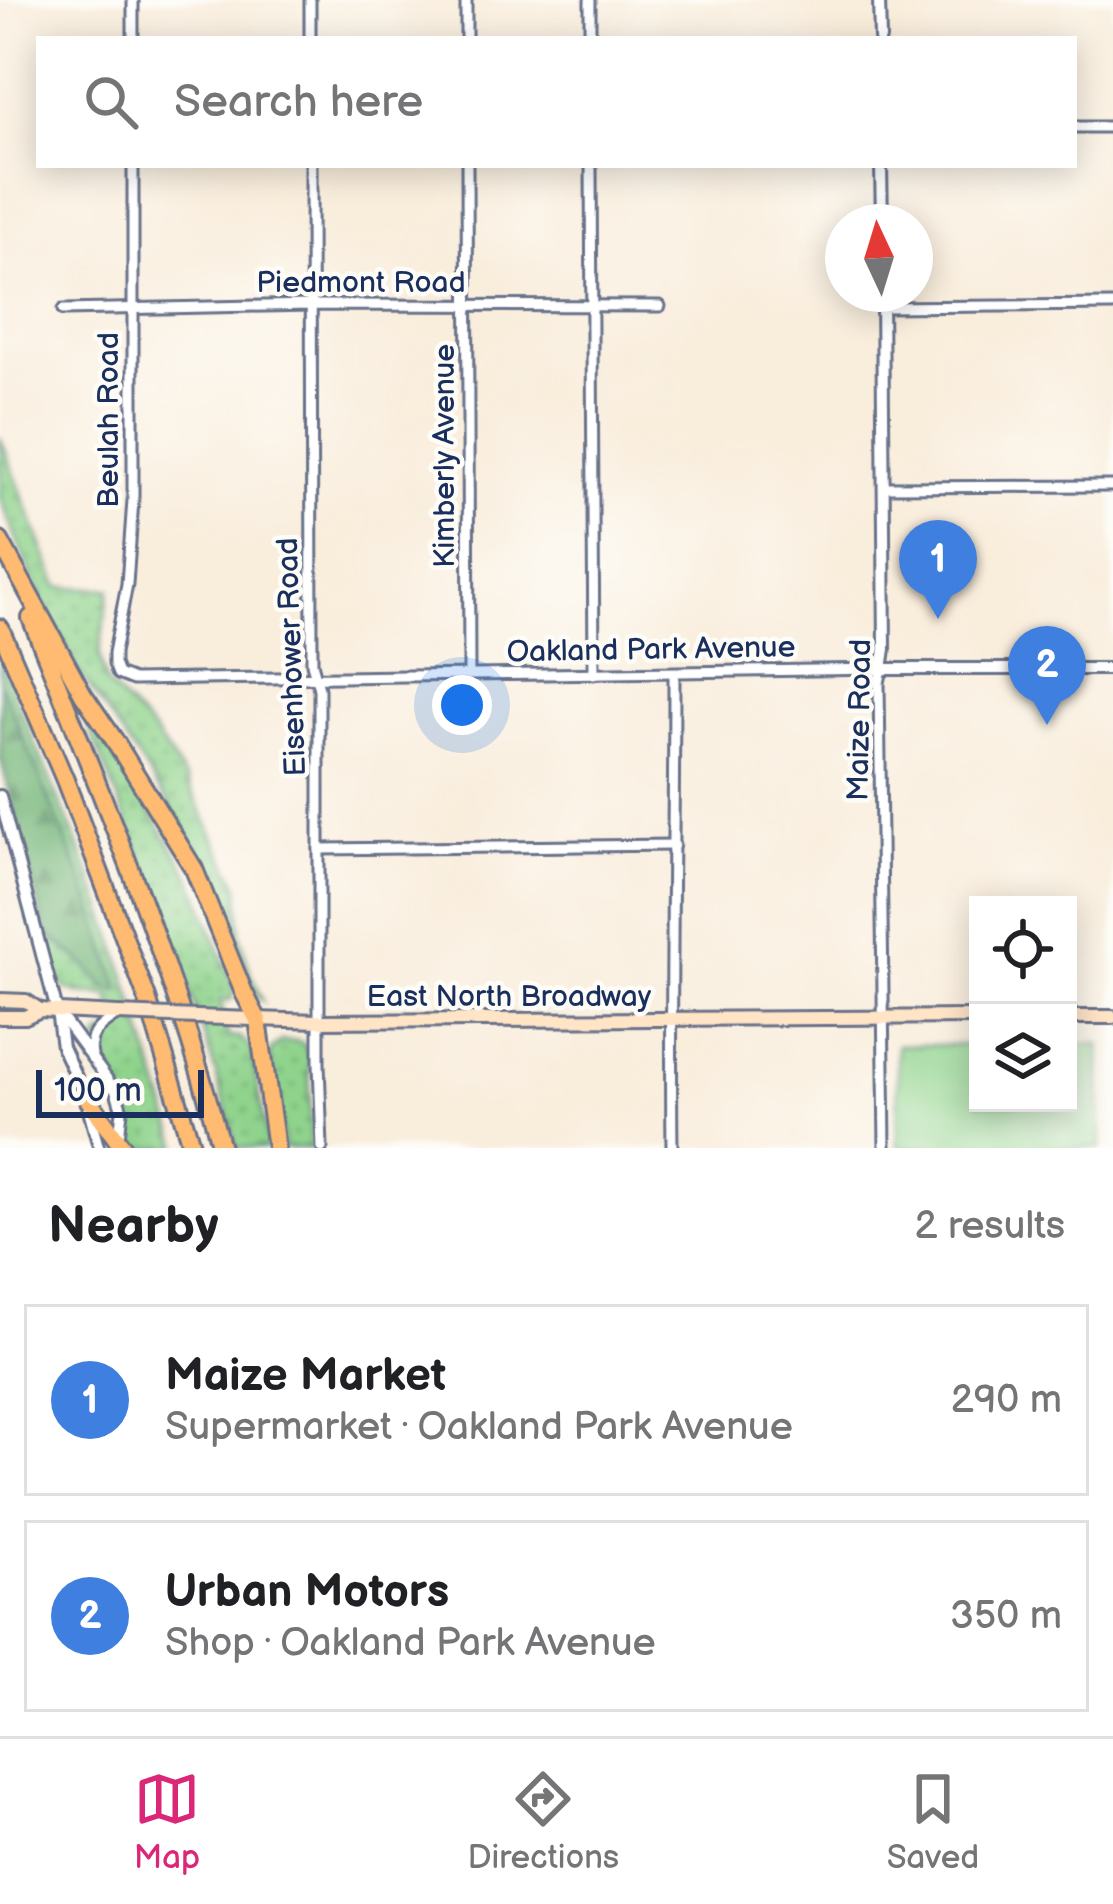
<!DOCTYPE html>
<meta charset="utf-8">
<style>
:root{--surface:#fff;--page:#f2f2f2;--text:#202124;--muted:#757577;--line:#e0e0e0;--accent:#db2777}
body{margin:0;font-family:"Balsamiq Sans",sans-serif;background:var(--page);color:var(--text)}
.controls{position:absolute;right:36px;bottom:36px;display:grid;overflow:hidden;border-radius:0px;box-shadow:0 6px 30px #0003}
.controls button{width:108px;height:108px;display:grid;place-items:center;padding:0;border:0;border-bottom:3px solid var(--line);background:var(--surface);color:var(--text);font:60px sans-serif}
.compass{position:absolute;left:825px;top:204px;width:108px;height:108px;border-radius:50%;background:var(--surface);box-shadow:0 6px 30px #0003;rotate:356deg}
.scale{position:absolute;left:36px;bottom:30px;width:168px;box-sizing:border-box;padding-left:12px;border:6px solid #1b2f5e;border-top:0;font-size:33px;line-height:42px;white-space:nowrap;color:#1b2f5e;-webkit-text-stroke:9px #fdfcf7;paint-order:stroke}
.you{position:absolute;left:462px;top:705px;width:42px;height:42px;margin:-30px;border:9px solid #fff;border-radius:50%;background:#1a73e8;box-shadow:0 0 0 18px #1a73e833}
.badge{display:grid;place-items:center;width:78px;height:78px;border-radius:50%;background:var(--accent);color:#fff;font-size:39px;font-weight:700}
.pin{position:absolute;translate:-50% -99px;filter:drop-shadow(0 3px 6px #0008)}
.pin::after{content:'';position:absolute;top:63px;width:42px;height:36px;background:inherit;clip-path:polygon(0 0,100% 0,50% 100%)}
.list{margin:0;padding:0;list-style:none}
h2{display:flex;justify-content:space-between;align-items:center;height:156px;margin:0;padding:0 48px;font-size:51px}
h2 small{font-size:39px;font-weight:400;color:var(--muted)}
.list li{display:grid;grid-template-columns:78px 1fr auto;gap:36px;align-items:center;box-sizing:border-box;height:192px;margin:0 24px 24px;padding:0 24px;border:3px solid var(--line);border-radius:0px}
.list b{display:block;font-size:45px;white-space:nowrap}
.list p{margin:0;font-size:39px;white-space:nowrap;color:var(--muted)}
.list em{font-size:39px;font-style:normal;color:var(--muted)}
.icon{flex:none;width:66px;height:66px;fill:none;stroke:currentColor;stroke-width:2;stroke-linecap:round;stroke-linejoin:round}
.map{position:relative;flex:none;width:1113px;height:1148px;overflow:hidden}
.search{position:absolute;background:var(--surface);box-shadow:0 6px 30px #0003;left:36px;right:36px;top:36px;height:132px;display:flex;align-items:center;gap:30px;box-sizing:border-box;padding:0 42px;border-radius:0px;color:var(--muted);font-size:45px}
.sheet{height:588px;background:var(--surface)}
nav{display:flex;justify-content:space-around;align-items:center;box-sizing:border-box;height:168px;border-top:3px solid var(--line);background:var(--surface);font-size:33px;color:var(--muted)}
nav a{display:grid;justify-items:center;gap:6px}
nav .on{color:var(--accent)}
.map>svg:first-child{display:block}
.grass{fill:url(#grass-dots);stroke:#558175;stroke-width:3}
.forest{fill:url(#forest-firs);stroke:#47726b;stroke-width:3}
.park{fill:#8fd38c;stroke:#558175;stroke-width:3}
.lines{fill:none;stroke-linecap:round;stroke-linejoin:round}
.minor-casing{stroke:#69728a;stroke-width:15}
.tertiary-casing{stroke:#69728a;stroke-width:16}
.secondary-casing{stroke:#69728a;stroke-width:18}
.motorway-casing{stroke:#69728a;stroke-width:22}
.minor{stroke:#fff;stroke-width:9}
.tertiary{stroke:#fff;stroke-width:10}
.secondary{stroke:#ffe4c6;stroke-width:12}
.motorway{stroke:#ffbb71;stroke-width:16}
.secondary-bridge-casing{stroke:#69728a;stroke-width:18;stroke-linecap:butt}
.secondary-bridge{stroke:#ffe4c6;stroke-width:12}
.labels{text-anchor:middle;stroke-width:9;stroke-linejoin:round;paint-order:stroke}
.street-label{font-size:30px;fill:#1b2f5e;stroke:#fdfcf7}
</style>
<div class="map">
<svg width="1113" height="1148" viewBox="0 0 1113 1148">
<defs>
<pattern id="grass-dots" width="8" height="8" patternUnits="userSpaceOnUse" patternTransform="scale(3)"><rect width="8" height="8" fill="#8fd38c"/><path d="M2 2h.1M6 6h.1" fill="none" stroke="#7bb57b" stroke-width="1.8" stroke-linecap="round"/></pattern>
<pattern id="forest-firs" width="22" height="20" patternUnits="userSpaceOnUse" patternTransform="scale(3)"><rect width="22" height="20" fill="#73b578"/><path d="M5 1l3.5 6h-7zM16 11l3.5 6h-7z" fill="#5e9466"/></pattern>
</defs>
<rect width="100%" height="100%" fill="#fdfcf7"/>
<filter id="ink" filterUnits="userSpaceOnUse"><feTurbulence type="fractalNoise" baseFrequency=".00833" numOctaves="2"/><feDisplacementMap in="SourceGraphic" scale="24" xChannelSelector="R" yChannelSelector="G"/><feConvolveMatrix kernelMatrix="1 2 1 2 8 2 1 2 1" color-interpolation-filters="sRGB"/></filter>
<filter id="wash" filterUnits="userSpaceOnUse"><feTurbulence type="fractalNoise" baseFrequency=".004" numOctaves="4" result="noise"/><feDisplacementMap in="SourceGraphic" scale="48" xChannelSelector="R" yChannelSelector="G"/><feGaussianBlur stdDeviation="2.7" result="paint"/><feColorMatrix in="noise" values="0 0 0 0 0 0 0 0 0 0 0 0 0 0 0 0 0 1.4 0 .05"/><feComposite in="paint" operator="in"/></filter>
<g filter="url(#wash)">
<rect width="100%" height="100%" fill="#f9eddc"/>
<g class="grass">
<polygon points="0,437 58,587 110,589 99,654 107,684 152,730 185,778 239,886 240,934 247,962 262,1000 254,994 227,922 190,840 169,804 79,671 41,599 0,498"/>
<path d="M0,661L91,877L115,942L179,1148H131L128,1141L127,1101L97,1051C95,1034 104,1032 118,1030L109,996C49,993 59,984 45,931L85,965L105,987L120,989L85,886L0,681Z"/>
<path d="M79,696L193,880L233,985L234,995L230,1000L221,1001L228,1037L240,1038L251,1048L268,1148H237C196,993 139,845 76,698Z"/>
<path d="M281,1041C296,1041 304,1038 309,1054L311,1148H284L270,1058V1051Z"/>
</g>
<polygon class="forest" points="0,681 85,886 120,989 116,992 105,987 85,965 45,931 0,756"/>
<polygon class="park" points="1068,1044 1100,1044 1101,1148 898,1148 897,1045 978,1045 978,1103 1068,1103"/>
</g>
<g filter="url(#ink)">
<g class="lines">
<defs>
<g id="minor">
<polyline points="133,0 133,39"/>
<polyline points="310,0 310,39"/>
<polyline points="466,0 466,39"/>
<polyline points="590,0 590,39"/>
<polyline points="1074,127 1113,127"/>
<polyline points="133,165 133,500 127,584 114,653 114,664 118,674 133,680 882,669 879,683 885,1148"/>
<polyline points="311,165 312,663 319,689 319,1063 322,1148"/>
<polyline points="467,165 469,675"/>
<polyline points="591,165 594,674"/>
<polyline points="883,307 1113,305"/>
<polyline points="63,310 311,305 660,306"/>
<polyline points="884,487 1113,486"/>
<polyline points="319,849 674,845"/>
<polyline points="58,1012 116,1091 122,1111 119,1137"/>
<path d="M92,1055C86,1033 102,1025 118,1014"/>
<polyline points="88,1109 99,1148"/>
<path d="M672,1148C670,990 674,831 674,673"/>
</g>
<g id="tertiary">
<polyline points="879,0 880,39"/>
<polyline points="881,165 882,222"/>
<polyline points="882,294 885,649 882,669 1113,669"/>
<polyline points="0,796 57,1011 62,1047 83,1092"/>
</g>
<g id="secondary">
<polyline points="0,1000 26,1001 40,1010"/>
<polyline points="0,1017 25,1017 40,1010 118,1014"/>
<polyline points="1068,1017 1113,1017"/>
<polyline points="224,1018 319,1021 978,1017"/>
</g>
<g id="motorway">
<polyline points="0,541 83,694 115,741 194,869 244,993 258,1020 276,1148"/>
<path d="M31,618C101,793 174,966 221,1148"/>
<polyline points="0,628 65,780 147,998 192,1148"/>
<polyline points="83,1092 123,1148"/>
</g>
</defs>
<use href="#minor" class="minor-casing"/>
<use href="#tertiary" class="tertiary-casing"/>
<use href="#secondary" class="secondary-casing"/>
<use href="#motorway" class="motorway-casing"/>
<use href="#minor" class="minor"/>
<use href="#tertiary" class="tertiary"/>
<use href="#secondary" class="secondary"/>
<use href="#motorway" class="motorway"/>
<defs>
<polyline id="secondary-bridge" points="118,1014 224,1018"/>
</defs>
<use href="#secondary-bridge" class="secondary-bridge-casing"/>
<use href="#secondary-bridge" class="secondary-bridge"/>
</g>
</g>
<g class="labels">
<g class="street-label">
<text x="361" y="292">Piedmont Road</text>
<text transform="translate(108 420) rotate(-90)" y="10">Beulah Road</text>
<text transform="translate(444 456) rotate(-90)" y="10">Kimberly Avenue</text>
<text transform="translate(651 649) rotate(-1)" y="10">Oakland Park Avenue</text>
<text transform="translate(291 657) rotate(-92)" y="10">Eisenhower Road</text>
<text transform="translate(859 720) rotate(-89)" y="10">Maize Road</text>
<text x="509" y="1006">East North Broadway</text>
</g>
</g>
</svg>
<div class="controls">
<button><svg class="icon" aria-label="locate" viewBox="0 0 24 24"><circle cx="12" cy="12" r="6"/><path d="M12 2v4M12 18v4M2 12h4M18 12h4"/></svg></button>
<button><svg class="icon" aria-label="layers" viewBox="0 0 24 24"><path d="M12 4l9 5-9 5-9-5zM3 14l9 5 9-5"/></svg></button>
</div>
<svg class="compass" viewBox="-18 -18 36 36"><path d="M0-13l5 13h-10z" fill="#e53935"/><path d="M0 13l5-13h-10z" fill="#757577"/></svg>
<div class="scale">100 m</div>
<div class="you"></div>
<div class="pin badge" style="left:938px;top:619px;background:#3f7fe0">1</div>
<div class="pin badge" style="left:1047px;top:725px;background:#3f7fe0">2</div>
<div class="search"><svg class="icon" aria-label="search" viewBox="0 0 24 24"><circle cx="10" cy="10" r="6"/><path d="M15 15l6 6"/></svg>Search here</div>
</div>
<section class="sheet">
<h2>Nearby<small>2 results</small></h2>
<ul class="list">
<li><span class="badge" style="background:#3f7fe0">1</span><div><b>Maize Market</b><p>Supermarket · Oakland Park Avenue</p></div><em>290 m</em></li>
<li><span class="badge" style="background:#3f7fe0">2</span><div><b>Urban Motors</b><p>Shop · Oakland Park Avenue</p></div><em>350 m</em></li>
</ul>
</section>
<nav>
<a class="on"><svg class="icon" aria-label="map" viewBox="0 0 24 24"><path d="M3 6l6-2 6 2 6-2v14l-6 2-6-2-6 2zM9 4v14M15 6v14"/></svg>Map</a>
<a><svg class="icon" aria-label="directions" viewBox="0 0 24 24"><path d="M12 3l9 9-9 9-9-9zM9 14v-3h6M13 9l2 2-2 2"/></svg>Directions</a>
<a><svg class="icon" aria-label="saved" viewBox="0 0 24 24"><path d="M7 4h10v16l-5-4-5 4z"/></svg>Saved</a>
</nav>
